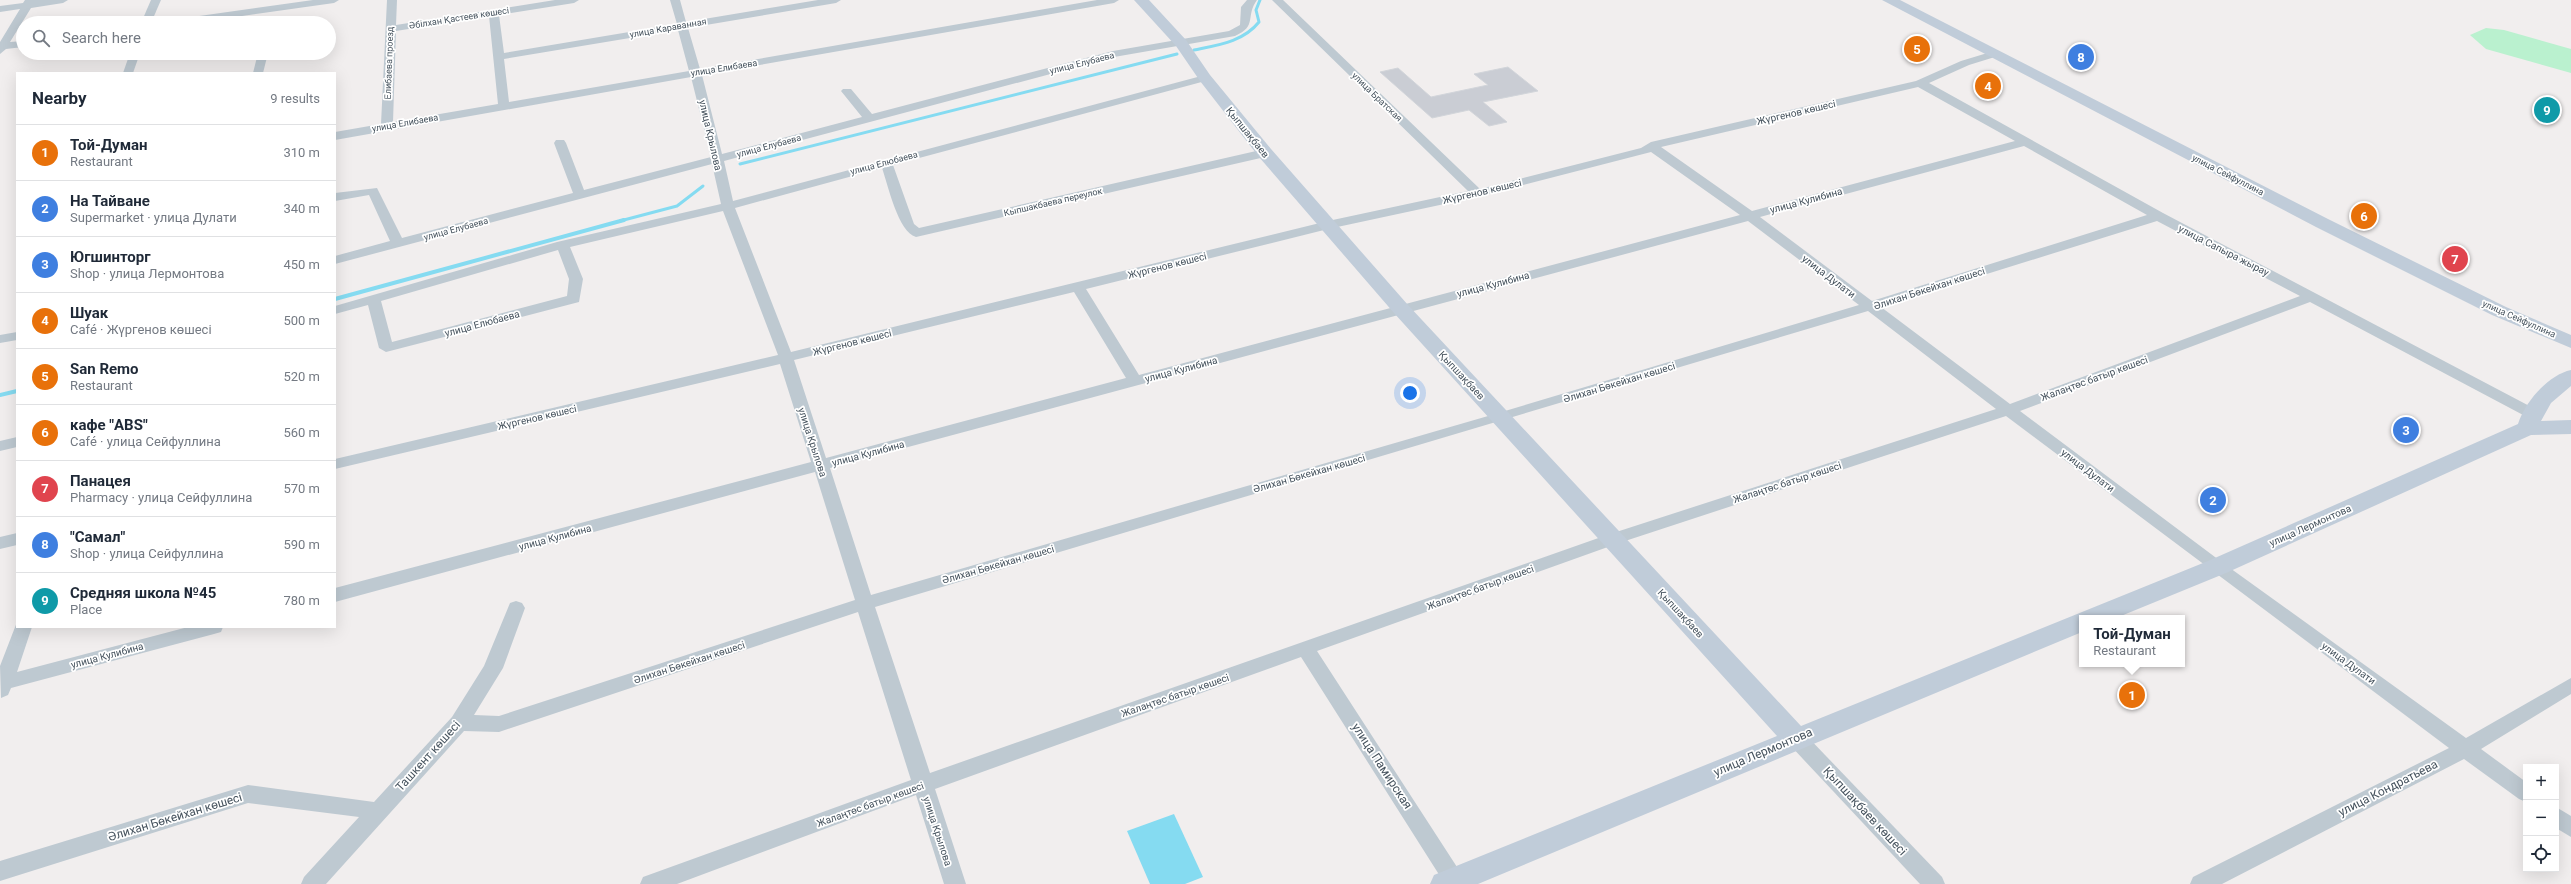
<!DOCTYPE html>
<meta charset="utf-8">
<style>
:root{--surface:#fff;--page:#f2f2f3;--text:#1f2937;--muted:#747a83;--line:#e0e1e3;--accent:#0f766e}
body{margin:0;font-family:Roboto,sans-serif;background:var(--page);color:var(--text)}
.controls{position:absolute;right:12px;bottom:12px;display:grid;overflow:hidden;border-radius:0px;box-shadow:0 4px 16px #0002}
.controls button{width:36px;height:36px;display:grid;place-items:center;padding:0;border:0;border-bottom:1px solid var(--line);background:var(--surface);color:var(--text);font:20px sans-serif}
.you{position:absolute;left:1410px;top:393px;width:14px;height:14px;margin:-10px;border:3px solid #fff;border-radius:50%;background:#1a73e8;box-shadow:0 0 0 6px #1a73e833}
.badge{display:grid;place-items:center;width:26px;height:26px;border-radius:50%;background:var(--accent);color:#fff;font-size:13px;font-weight:700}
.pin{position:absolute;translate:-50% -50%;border:2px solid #fff;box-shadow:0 1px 4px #0006}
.popup{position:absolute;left:2079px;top:615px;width:106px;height:52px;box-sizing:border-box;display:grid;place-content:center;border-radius:0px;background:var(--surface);filter:drop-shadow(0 1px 3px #0005);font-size:13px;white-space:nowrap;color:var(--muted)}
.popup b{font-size:15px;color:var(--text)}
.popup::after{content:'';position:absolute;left:50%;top:100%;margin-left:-8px;border:8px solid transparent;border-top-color:var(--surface)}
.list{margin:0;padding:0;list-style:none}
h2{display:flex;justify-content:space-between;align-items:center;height:52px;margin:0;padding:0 16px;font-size:17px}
h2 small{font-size:13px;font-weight:400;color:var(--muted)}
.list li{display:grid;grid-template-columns:26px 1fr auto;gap:12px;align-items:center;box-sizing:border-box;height:56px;padding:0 16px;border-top:1px solid var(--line)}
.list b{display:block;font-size:15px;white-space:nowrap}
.list p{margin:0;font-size:13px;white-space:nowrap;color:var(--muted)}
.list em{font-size:13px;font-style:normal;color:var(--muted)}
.icon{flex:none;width:22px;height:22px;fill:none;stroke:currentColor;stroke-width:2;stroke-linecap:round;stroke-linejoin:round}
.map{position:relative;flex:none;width:2571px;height:884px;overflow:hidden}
.search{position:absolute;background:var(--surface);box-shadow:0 4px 16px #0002;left:16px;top:16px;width:320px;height:44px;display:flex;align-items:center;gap:10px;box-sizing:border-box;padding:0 14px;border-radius:22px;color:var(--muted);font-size:15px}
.panel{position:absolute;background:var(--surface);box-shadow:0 4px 16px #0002;left:16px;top:72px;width:320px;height:556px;border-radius:0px}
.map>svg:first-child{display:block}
.green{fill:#baf1cf}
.water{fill:#85dbf1}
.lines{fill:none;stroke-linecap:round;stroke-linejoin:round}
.stream-far1{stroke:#85dbf1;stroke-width:3}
.stream{stroke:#85dbf1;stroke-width:4}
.building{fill:#cacdd4;stroke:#d2d5da}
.street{fill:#bec9d1;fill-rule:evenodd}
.secondary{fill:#c0ccd9;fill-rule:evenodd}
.labels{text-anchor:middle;stroke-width:3.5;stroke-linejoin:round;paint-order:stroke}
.far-street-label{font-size:9px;fill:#45525d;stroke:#fff}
.street-label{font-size:10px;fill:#45525d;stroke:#fff}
.near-street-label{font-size:12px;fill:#45525d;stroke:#fff}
</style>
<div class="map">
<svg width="2571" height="884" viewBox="0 0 2571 884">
<rect width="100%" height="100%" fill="#f1eeee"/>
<polygon class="green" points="2486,28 2504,30 2571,49 2571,73 2486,49 2470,35"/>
<polygon class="water" points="1174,814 1203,877 1185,884 1150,884 1127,831"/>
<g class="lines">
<g class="stream-far1">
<path d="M1194,50C1218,45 1243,42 1259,22L1256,10L1260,0"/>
<polyline points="740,164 1177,54"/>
<polyline points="620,221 677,206 703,186"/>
</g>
<g class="stream">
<polyline points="335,299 624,220"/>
<polyline points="0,395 17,391"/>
</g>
</g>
<polygon class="building" points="1508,67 1538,91 1483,102 1507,122 1489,126 1469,110 1432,118 1380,72 1398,68 1431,97 1488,85 1474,74"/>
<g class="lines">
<g class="street">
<polygon points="25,0 68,0 63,3 31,8 10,42 23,41 23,47 6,49 0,54 0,42 20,9 0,12 0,6 23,3"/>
<polygon points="151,0 161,0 151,23 141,23"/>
<polygon points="313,0 339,0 334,3 193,23 166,23 171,20"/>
<path d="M387,0H397L396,25L555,0H579L574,3L499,15L504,53L677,24L670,0H680L686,22L818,0H841L836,3L688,28L700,69L1097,0H1119L1114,3L702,75L722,154L862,117L841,91L843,89H851L872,114L1113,51L1229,31L1240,25L1241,7L1247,0H1257C1245,16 1258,26 1235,36L1114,57L724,161L733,201L1205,75L1211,78L1209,80L893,165L914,224L919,228L1265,149L1271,153L1265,157L916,237C898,232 888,185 882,168L735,208L791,352L1328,221L1468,191L1272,0H1283L1480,189L1641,148L1651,142L1916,81L1961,61L1994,51L1998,52V56L1969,65L1929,83L2163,213L2537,410L2539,413L2537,416H2525L2310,302L2020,411L2223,563L2466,738L2571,678V694L2481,749L2526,782V802L2519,799L2464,759L2222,884H2190L2193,877L2449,748L2006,416L1619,543L1317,651L1468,884H1445L1301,657L935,789L966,884H944L916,795L677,884H640L643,877L911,780L858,612L499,732L464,731L326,884H301L304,877L359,817L248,803L0,881V861L248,785L374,802L452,717L484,666L510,603L516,601L522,603L525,608L503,668L474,715L499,716L855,600L815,472L335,602V588L811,462L780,364L335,469V459L778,355L723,211L570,247L583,279L579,302L386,352L379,348L368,305L335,314V306L557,242L721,204L712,164L335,264V256L390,241L369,195L335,201V193L377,188L402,238L573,193L554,143L556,140H564L566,143L584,190L711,157L691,77L335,140V132L381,124ZM489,16L498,104L393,122L396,31ZM678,30L689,71L509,102L504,59ZM1918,87L2015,141L1752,211L1661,147ZM2024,146L2147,215L1872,301L1760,217ZM1651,152L1740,215L1139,375L1086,289L1328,229L1477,197ZM1748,221L1859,305L1495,414L871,595L830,468ZM2157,221L2300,296L2010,404L1881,307ZM558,250L569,279L567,296L392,342L381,301ZM1074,292L1126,378L826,458L794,360ZM1868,311L1996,409L1607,535L930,773L875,607Z"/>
<polygon points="130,53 140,53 133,73 123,73"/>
<polygon points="258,53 268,53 263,73 253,73"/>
<polygon points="17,332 17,340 0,343 0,335"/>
<polygon points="17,437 17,447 0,451 0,441"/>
<polygon points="17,533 17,545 0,549 0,537"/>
<polygon points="17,622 17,627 32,627 17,672 188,627 223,627 221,632 214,634 11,688 8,695 1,698 0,666"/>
<polygon points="1796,730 1803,732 1942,877 1945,884 1920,884 1789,744 1786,738 1789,732"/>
<polygon points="2556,807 2571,816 2571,837 2556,828"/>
</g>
<g class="secondary">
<path d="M1134,0H1149L1186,40L1210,75L1271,149L1408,305L1801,726L2208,561L2518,424C2525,402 2548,375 2571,370V386L2551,403L2541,421L2571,420V434L2531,435L2226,573L2116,618H2082V632L1478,884H1430L1434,875L1777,736L1394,313L1259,157L1200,81L1176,46Z"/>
<polygon points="1882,0 1900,0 2328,219 2506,307 2571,335 2571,348 2492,315 2316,227"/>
</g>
</g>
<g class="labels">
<g class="far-street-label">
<text transform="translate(459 18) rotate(-9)" y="3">Әбілхан Қастеев көшесі</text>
<text transform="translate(668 28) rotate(-10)" y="3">улица Караванная</text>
<text transform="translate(389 63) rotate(-88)" y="3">Елибаева проезд</text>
<text transform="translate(1082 63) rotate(-14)" y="3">улица Елубаева</text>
<text transform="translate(724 68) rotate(-9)" y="3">улица Елибаева</text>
<text transform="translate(1377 97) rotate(44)" y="3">улица Братская</text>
<text transform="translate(405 123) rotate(-10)" y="3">улица Елибаева</text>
<text transform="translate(769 146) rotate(-15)" y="3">улица Елубаева</text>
<text transform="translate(884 163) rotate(-15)" y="3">улица Елюбаева</text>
<text transform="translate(2228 175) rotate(27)" y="3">улица Сейфуллина</text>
<text transform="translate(1053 202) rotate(-13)" y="3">Кыпшакбаева переулок</text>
<text transform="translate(456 229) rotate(-15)" y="3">улица Елубаева</text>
<text transform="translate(2519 319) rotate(24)" y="3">улица Сейфуллина</text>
</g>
<g class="street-label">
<text transform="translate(1796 112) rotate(-13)" y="4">Жүргенов көшесі</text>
<text transform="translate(1248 132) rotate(51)" y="4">Қыпшақбаев</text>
<text transform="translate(711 135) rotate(77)" y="4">улица Крылова</text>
<text transform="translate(1482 191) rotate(-13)" y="4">Жүргенов көшесі</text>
<text transform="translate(1806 200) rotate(-15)" y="4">улица Кулибина</text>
<text transform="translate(2224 250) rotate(27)" y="4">улица Сапыра жырау</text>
<text transform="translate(1167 265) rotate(-14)" y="4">Жүргенов көшесі</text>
<text transform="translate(1829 276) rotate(37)" y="4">улица Дулати</text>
<text transform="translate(1493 284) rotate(-15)" y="4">улица Кулибина</text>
<text transform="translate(1929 288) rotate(-18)" y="4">Әлихан Бөкейхан көшесі</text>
<text transform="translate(482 323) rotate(-15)" y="4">улица Елюбаева</text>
<text transform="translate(852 342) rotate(-14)" y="4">Жүргенов көшесі</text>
<text transform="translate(1181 369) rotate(-15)" y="4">улица Кулибина</text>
<text transform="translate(1462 375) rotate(47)" y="4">Қыпшақбаев</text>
<text transform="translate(2094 378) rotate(-20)" y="4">Жалаңтөс батыр көшесі</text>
<text transform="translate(1619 382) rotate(-17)" y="4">Әлихан Бөкейхан көшесі</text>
<text transform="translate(537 417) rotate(-13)" y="4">Жүргенов көшесі</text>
<text transform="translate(813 442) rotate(72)" y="4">улица Крылова</text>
<text transform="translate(868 453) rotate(-15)" y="4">улица Кулибина</text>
<text transform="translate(2088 470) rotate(37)" y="4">улица Дулати</text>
<text transform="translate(1309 473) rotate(-16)" y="4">Әлихан Бөкейхан көшесі</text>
<text transform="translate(1787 482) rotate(-18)" y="4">Жалаңтөс батыр көшесі</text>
<text transform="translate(2310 525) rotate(-24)" y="4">улица Лермонтова</text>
<text transform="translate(555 537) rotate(-15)" y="4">улица Кулибина</text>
<text transform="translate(998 564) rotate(-16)" y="4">Әлихан Бөкейхан көшесі</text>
<text transform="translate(1480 587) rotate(-20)" y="4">Жалаңтөс батыр көшесі</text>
<text transform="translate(1681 613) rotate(47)" y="4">Қыпшақбаев</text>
<text transform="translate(107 655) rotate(-15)" y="4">улица Кулибина</text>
<text transform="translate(689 662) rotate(-18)" y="4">Әлихан Бөкейхан көшесі</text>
<text transform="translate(2349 663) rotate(36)" y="4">улица Дулати</text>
<text transform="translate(1175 695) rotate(-19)" y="4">Жалаңтөс батыр көшесі</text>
<text transform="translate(870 804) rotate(-20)" y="4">Жалаңтөс батыр көшесі</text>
<text transform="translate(938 831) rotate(72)" y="4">улица Крылова</text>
</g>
<g class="near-street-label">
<text transform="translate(1763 752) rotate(-23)" y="4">улица Лермонтова</text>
<text transform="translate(428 756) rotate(-48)" y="4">Ташкент көшесі</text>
<text transform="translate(1382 766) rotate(57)" y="4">улица Памирская</text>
<text transform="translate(2388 788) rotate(-27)" y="4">улица Кондратьева</text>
<text transform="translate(1865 811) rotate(47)" y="4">Қыпшақбаев көшесі</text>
<text transform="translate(175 817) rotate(-17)" y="4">Әлихан Бөкейхан көшесі</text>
</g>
</g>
</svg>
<div class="controls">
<button>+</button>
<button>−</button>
<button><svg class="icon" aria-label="locate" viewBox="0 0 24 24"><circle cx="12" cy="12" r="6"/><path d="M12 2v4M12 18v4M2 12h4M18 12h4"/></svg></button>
</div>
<div class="you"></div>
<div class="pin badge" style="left:2132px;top:695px;background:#e8710a">1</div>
<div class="popup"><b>Той-Думан</b>Restaurant</div>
<div class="pin badge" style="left:2213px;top:500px;background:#3f7fe0">2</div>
<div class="pin badge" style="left:2406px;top:430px;background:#3f7fe0">3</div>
<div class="pin badge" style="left:1988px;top:86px;background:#e8710a">4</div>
<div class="pin badge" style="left:1917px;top:49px;background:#e8710a">5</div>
<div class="pin badge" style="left:2364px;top:216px;background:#e8710a">6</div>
<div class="pin badge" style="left:2455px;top:259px;background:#e0444e">7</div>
<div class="pin badge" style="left:2081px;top:57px;background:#3f7fe0">8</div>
<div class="pin badge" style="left:2547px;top:110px;background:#0f9aa8">9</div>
<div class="search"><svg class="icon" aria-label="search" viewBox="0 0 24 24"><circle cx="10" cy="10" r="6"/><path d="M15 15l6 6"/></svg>Search here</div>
<section class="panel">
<h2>Nearby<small>9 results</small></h2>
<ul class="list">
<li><span class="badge" style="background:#e8710a">1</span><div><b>Той-Думан</b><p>Restaurant</p></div><em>310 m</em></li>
<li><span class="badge" style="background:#3f7fe0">2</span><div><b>На Тайване</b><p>Supermarket · улица Дулати</p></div><em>340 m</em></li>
<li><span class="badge" style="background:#3f7fe0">3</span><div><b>Югшинторг</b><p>Shop · улица Лермонтова</p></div><em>450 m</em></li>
<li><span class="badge" style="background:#e8710a">4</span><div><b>Шуак</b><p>Café · Жүргенов көшесі</p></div><em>500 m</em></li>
<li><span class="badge" style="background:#e8710a">5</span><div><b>San Remo</b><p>Restaurant</p></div><em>520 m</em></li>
<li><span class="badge" style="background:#e8710a">6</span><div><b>кафе &quot;ABS&quot;</b><p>Café · улица Сейфуллина</p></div><em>560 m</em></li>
<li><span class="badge" style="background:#e0444e">7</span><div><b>Панацея</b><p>Pharmacy · улица Сейфуллина</p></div><em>570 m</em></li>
<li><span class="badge" style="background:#3f7fe0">8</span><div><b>&quot;Самал&quot;</b><p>Shop · улица Сейфуллина</p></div><em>590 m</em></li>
<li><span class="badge" style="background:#0f9aa8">9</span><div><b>Средняя школа №45</b><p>Place</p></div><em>780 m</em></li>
</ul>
</section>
</div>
